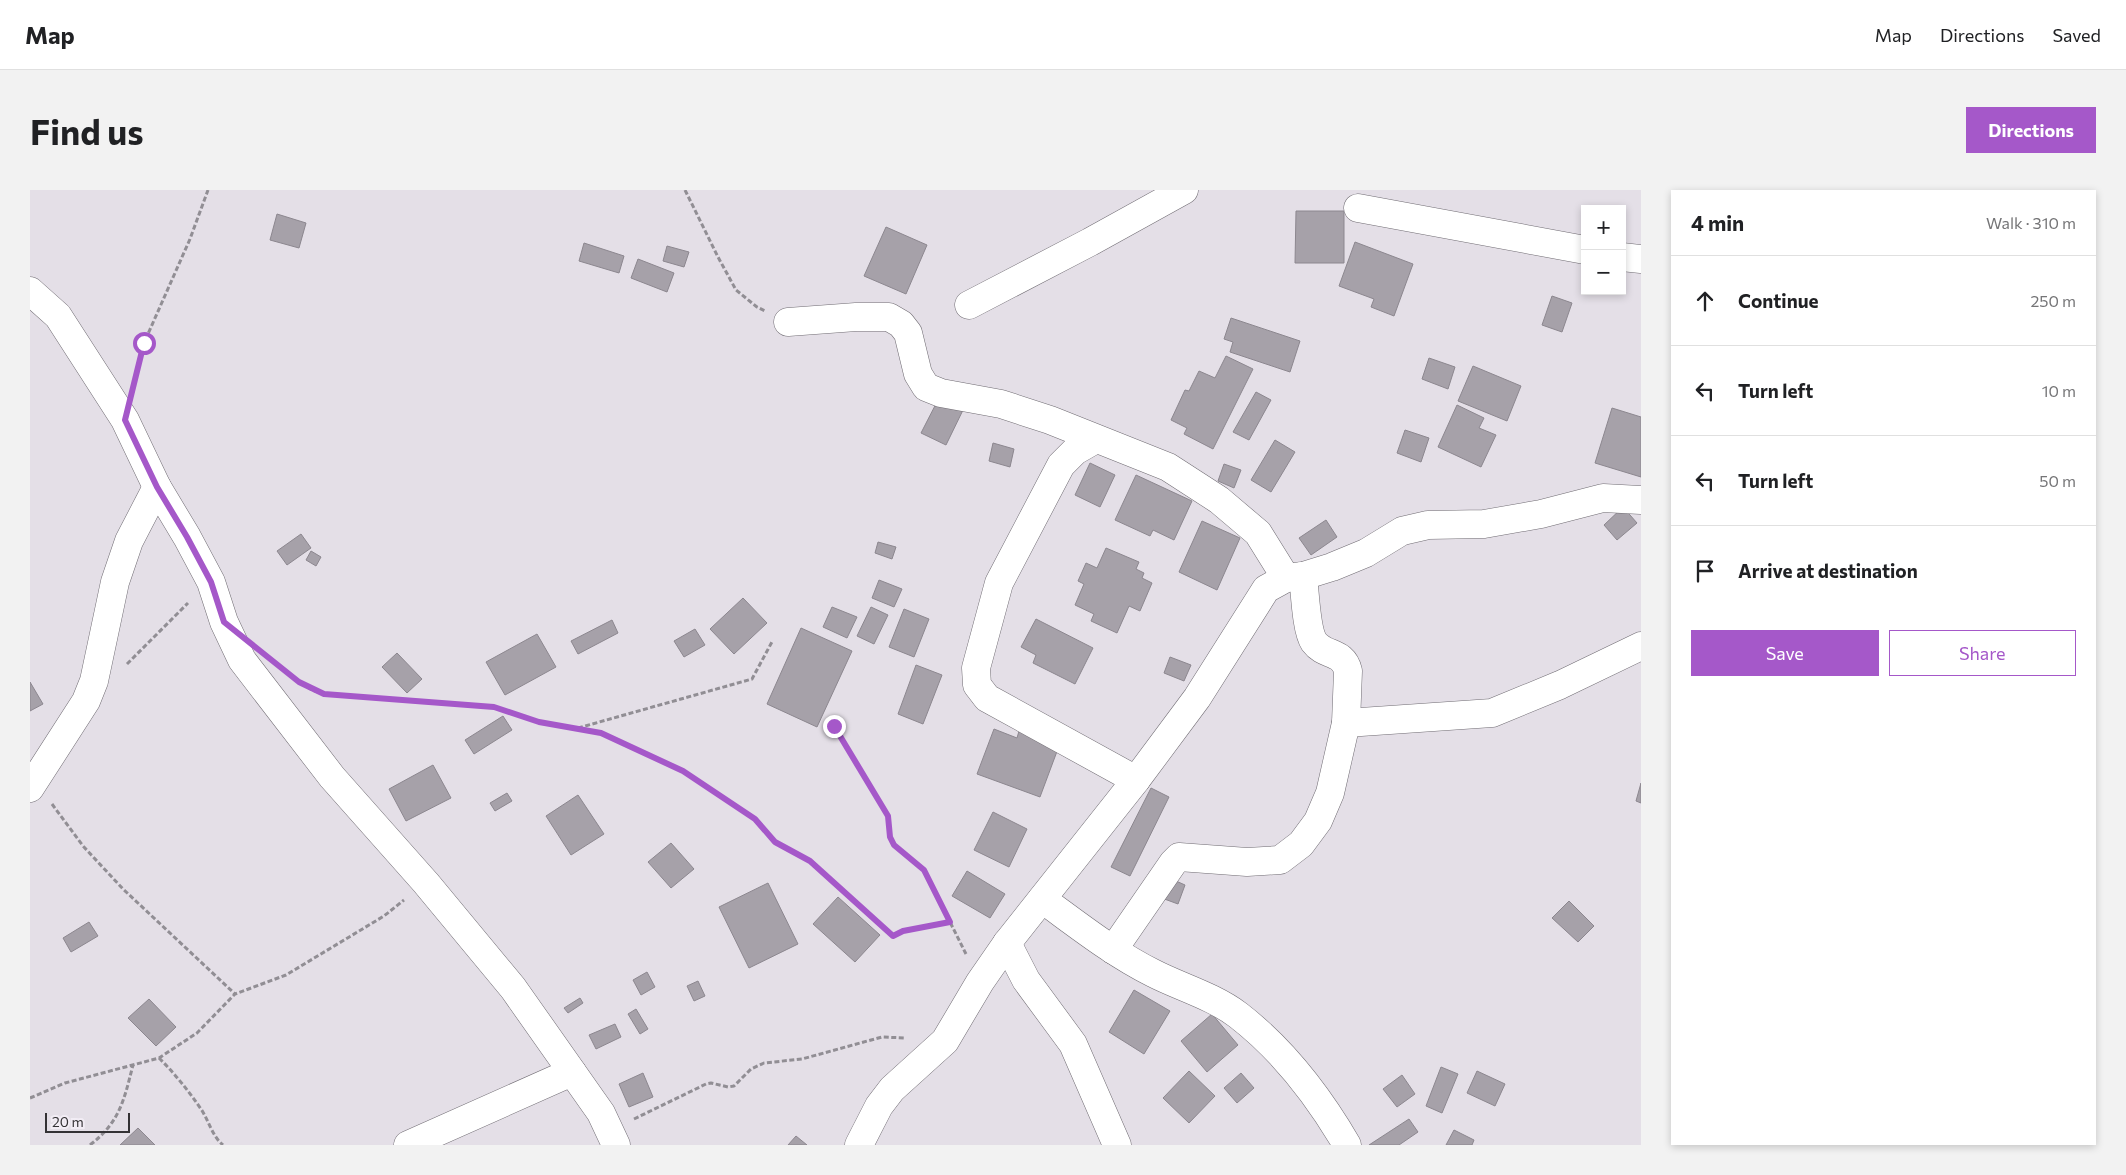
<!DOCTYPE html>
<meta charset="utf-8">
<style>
:root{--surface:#fff;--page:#f2f2f2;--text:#202124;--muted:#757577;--line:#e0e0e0;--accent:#a558c9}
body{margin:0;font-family:Commissioner,sans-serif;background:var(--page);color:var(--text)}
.controls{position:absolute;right:15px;top:15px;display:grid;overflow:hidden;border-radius:0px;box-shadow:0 2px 8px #0003}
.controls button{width:45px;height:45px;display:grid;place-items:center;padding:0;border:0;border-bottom:1px solid var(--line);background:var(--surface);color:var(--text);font:25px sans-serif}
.scale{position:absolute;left:15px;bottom:12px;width:85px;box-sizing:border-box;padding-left:5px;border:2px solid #343235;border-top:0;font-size:14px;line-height:18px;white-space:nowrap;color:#343235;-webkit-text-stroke:4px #f2edf5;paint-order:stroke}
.stop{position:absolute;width:15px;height:15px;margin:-11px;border:4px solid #a558c9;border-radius:50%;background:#fff}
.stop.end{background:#a558c9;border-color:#fff;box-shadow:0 1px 5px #0008}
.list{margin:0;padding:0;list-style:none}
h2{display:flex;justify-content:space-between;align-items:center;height:65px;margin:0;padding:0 20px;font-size:21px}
h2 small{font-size:16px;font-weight:400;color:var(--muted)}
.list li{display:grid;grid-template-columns:32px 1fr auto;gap:15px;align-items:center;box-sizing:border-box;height:90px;padding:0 20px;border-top:1px solid var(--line)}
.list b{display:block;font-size:19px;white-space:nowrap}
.list em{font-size:16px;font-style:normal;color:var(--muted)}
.actions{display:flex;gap:10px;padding:15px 20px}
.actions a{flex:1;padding:11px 0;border:1px solid var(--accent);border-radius:0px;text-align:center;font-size:18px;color:var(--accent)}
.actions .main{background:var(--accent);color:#fff}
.icon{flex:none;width:28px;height:28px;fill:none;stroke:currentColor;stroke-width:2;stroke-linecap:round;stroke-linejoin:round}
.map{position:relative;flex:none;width:1611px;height:955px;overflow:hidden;border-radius:0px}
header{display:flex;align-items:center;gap:30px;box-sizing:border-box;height:70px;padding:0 25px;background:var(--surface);border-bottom:1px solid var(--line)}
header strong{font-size:24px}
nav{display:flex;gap:28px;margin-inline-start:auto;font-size:18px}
.intro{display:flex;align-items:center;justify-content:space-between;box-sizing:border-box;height:120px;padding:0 30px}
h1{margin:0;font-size:35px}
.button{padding:12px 22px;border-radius:0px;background:var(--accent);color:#fff;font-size:18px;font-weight:700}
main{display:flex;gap:30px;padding:0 30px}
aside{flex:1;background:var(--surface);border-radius:0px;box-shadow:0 2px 8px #0003}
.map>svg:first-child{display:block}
.building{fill:#a6a1a9;stroke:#8c878f}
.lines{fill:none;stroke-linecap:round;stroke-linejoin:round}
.street-casing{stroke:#706c73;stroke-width:29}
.path{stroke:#918e94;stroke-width:3;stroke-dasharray:5 2.5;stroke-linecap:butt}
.street{stroke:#fff;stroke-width:28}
.route{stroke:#a558c9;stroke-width:6}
</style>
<header>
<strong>Map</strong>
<nav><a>Map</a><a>Directions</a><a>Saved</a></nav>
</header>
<div class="intro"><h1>Find us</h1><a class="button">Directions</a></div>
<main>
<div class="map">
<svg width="1611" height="955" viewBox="0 0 1611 955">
<rect width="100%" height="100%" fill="#e4dfe7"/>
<g class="building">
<polygon points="1266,21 1314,21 1314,73 1265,73"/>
<polygon points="247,24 276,33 269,58 240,50"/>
<polygon points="856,37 897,55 876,104 834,86"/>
<polygon points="1325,52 1383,74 1364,126 1341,117 1344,109 1309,96"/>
<polygon points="554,53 594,66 589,83 549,71"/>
<polygon points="637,56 659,62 654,77 633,71"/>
<polygon points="608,69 644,83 637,102 601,88"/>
<polygon points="1522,106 1542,113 1532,142 1512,135"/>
<polygon points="1201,128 1270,151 1260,182 1200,162 1203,152 1194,149"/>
<polygon points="1196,166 1223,179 1183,259 1154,244 1157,238 1141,230 1155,200 1159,201 1169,181 1185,188"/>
<polygon points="1399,168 1425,177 1418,199 1392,189"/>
<polygon points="1443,176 1491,196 1477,231 1428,211"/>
<polygon points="1226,202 1241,210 1219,250 1203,242"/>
<polygon points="910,206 934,218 916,255 891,243"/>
<polygon points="1427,215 1454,228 1449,238 1466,245 1451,277 1408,257"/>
<polygon points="1582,218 1611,227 1611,287 1565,273"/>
<polygon points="1375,240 1399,248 1391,272 1367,263"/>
<polygon points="1245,250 1265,262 1241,302 1221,290"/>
<polygon points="963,253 984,259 980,277 959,271"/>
<polygon points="1060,273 1085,285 1070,317 1045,305"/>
<polygon points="1194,274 1211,280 1204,298 1188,291"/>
<polygon points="1106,285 1162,311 1144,350 1123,340 1120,346 1085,330"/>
<polygon points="1593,317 1607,333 1587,350 1574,335"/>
<polygon points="1296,330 1307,347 1281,365 1269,348"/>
<polygon points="1172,331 1210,348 1187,400 1149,382"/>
<polygon points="271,344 281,358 257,375 247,361"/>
<polygon points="848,352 866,357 862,369 845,363"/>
<polygon points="1076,358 1109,372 1106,379 1114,383 1112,388 1122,393 1110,421 1099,416 1087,443 1061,431 1064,424 1045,415 1054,394 1048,391 1056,373 1067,378"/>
<polygon points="281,361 291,367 286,376 276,370"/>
<polygon points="849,390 872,399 864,417 842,408"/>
<polygon points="713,408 737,433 704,464 680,439"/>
<polygon points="802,417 827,427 817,448 793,437"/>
<polygon points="841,417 858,425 844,454 827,446"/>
<polygon points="874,419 899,429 884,467 859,457"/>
<polygon points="1006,429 1063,458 1045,494 1003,473 1006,465 991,457"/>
<polygon points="582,430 588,443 548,464 541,451"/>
<polygon points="771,438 822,461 787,537 737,514"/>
<polygon points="665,439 675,455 654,467 644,451"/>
<polygon points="507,444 526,477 475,505 456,472"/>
<polygon points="367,463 392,489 377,503 352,477"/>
<polygon points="1140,467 1161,475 1154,491 1134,483"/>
<polygon points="886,475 912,485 893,534 868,524"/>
<polygon points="0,492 13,514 0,521"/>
<polygon points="473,526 482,540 444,564 435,550"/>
<polygon points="964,539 987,548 989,541 1029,556 1010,607 947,584"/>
<polygon points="403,575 421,608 376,631 359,599"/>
<polygon points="1611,593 1611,613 1606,611"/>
<polygon points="1121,598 1139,607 1100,686 1081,677"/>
<polygon points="477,603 482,611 465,621 460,613"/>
<polygon points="548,605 574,644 541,665 516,626"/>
<polygon points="963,622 997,639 979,677 944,660"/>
<polygon points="641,653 664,679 641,698 618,672"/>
<polygon points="937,681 975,704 960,728 922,706"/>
<polygon points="1137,687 1155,695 1148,714 1129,707"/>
<polygon points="738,693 768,754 719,778 689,717"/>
<polygon points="808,707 850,745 825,772 783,734"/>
<polygon points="1539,711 1564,736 1548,752 1522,728"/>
<polygon points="59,732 68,746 41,762 33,748"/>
<polygon points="617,782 625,797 611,805 603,790"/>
<polygon points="668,791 675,806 664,811 657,796"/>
<polygon points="1104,800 1140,821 1114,864 1079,842"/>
<polygon points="550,808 553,813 538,823 534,818"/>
<polygon points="119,809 146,837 126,856 98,828"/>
<polygon points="606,819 618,839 610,844 598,824"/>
<polygon points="1182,824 1208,855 1177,882 1151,851"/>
<polygon points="585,834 591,847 566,859 559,845"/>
<polygon points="1411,877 1428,884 1412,923 1396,916"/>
<polygon points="1159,881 1185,906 1159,933 1133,908"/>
<polygon points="1447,881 1475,894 1465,916 1437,903"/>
<polygon points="613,883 623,907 599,917 589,894"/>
<polygon points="1211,883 1224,898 1207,913 1194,898"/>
<polygon points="1372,885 1385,904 1367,917 1353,899"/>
<polygon points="1379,929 1388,942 1369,955 1339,955"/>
<polygon points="108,938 125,955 90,955"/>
<polygon points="1424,940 1444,950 1442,955 1416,955"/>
<polygon points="766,946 777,955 758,955"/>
</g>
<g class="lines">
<defs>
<g id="street">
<polyline points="1328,18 1555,60"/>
<polyline points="1592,67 1611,69"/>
<polyline points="0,101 28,126 95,230 127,297 157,347 181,392 194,432 212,470 302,587 396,693 483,798 571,923 586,955"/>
<polyline points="939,115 1060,52 1154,0"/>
<polyline points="758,132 826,127 859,127 871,134 878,143 888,184 896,197 911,203 971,214 1020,230 1138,277 1189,310 1228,343 1256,388"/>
<polyline points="1066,249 1045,261 1031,275 969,393 946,478 947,495 957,508 1106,590"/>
<polyline points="1316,533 1462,523 1530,495 1611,456"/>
<polyline points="0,598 56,511 64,491 85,392 99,351 127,297"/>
<path d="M1012,709C1048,735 1083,763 1123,783C1150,797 1183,806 1208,825C1252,859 1289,907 1317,955"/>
<polyline points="977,753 996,790 1043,854 1087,955"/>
<path d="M1083,760L1143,673L1149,667L1217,672L1250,670L1271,654L1288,631L1300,603L1316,533L1318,481C1313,460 1295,467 1284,452C1276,440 1275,401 1273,386"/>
<polyline points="378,955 542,882"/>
<polyline points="829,955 849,916 862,899 915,851 950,792 977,753 1106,590 1167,508 1236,399 1256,388 1273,386 1302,377 1336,363 1372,341 1398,335 1454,334 1511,324 1573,308 1611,310"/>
</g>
</defs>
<use href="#street" class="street-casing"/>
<g class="path">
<polyline points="655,0 688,67 706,100 727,117 735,121"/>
<polyline points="104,193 114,153 160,49 178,0"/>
<polyline points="97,474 158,413"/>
<polyline points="265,489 282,500 294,504 464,517 509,532 571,543 653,581 725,629 745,652 780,671 863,746 873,741 920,732"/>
<polyline points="805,536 858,626 860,647 864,655 894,680 936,764"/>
<polyline points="548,538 722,489 743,450"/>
<polyline points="22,614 53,656 93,699 205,804"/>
<path d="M129,868C145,884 158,900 171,919C179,931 182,946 193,955"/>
<polyline points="0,908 35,893 129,868 167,843 205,804 256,785 354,726 374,710"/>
<polyline points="604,929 676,894 681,893 698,897 704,896 721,879 734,873 772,869 852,847 875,848"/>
<path d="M60,955C90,932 94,910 103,875"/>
</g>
<use href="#street" class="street"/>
</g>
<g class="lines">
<polyline class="route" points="114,153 95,230 127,297 157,347 181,392 194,432 269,492 294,504 464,517 509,532 571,543 653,581 725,629 745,652 780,671 863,746 873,741 920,732 894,680 864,655 860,647 858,626 804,536"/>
</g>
</svg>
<div class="controls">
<button>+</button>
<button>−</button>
</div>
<div class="scale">20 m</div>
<div class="stop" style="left:114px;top:153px"></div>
<div class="stop end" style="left:804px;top:536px"></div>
</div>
<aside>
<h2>4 min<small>Walk · 310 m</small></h2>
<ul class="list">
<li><svg class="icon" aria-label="ahead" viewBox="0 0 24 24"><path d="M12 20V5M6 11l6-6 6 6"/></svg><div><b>Continue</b></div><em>250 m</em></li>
<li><svg class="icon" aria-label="left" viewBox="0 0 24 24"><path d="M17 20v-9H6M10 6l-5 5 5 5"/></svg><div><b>Turn left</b></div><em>10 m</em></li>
<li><svg class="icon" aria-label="left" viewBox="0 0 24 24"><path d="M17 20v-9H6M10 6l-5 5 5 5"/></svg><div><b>Turn left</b></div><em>50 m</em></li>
<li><svg class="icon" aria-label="arrive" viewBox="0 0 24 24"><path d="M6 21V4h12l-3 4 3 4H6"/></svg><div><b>Arrive at destination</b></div></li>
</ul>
<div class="actions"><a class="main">Save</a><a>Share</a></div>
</aside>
</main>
